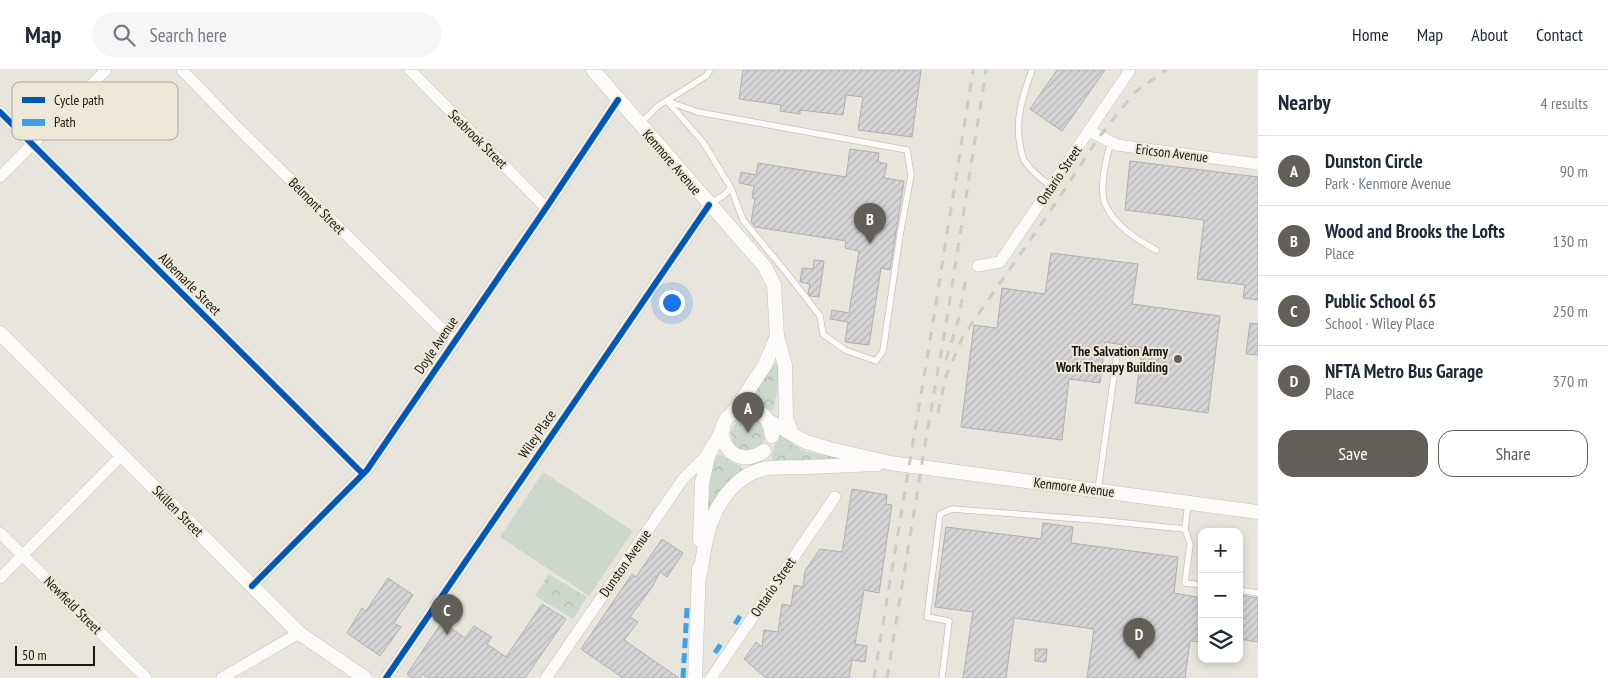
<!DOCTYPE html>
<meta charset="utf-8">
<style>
:root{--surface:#fff;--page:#f6f6f7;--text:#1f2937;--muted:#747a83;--line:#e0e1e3;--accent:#615f58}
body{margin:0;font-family:"PT Sans Narrow",sans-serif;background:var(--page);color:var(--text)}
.controls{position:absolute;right:15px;bottom:15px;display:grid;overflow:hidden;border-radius:10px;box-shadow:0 2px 8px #0003}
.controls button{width:45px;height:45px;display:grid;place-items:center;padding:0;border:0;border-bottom:1px solid var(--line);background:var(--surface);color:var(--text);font:25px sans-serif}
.scale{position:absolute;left:15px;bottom:12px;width:80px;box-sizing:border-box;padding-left:5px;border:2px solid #191711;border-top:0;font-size:14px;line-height:18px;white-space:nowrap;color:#191711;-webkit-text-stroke:4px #ede8d7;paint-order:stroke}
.you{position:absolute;left:671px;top:232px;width:18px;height:18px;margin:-12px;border:4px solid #fff;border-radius:50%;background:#1a73e8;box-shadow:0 0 0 8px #1a73e833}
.badge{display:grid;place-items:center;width:32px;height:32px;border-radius:50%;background:var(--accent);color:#fff;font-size:16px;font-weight:700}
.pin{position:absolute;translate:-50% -41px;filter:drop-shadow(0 1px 2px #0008)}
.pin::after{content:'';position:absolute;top:26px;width:18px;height:15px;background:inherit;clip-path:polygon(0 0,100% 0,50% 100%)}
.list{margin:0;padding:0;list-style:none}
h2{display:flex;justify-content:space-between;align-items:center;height:65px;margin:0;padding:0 20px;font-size:21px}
h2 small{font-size:16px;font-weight:400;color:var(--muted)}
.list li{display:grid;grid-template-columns:32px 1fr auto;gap:15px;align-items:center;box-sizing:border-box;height:70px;padding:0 20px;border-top:1px solid var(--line)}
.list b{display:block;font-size:19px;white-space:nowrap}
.list p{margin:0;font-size:16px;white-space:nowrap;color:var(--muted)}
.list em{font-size:16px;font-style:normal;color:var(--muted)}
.actions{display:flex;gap:10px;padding:15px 20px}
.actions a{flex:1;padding:11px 0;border:1px solid var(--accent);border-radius:15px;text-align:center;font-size:18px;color:var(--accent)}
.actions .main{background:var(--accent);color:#fff}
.icon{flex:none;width:28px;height:28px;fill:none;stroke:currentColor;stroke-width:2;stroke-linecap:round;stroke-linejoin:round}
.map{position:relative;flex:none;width:1258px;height:608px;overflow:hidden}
header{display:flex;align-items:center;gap:30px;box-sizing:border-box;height:70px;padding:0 25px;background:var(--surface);border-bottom:1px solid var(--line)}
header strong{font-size:24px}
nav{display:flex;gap:28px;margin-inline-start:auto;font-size:18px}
.search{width:350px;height:45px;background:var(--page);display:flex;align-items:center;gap:12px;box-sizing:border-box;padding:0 18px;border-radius:28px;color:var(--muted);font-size:19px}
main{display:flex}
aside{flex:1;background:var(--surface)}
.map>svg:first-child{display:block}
.grass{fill:#cdd8cd}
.park{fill:url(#park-crowns)}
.building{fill:url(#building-hatch);stroke:#b2b0af}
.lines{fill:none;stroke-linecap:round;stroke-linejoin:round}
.service-casing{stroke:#c5c3bc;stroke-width:7}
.minor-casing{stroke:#c5c3bc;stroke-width:12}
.tertiary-casing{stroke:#c5c3bc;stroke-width:15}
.service{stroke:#fcfbfa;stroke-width:5.5}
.minor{stroke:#fcfbfa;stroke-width:11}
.tertiary{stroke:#fcfbfa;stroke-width:14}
.rail{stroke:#cbcbc8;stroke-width:3;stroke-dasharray:9 9;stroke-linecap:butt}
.quiet{stroke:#3da2ea;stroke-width:5;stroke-dasharray:10 5;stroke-linecap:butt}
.cycleway-casing{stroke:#ede8d7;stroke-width:9}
.cycleway{stroke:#0057b8;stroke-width:6}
.poi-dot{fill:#615f58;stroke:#ede8d7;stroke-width:2}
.labels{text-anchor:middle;stroke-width:4;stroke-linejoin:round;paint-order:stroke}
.street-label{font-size:14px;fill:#191711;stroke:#ede8d7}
.poi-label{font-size:14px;font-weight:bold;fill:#191711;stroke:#ede8d7;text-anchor:end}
.key{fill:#ede8d7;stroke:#ada99c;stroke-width:1}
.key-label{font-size:14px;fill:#191711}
</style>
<header>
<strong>Map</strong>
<div class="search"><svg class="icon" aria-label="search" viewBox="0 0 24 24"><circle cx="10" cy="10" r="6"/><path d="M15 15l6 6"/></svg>Search here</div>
<nav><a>Home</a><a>Map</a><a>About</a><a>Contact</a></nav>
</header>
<main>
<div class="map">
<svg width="1258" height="608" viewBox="0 0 1258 608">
<defs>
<pattern id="park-crowns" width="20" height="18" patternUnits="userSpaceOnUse" patternTransform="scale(1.25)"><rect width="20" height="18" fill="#cdd8cd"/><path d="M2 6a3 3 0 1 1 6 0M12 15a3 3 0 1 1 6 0" fill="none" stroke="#afb9af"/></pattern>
<pattern id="building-hatch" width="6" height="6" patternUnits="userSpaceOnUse" patternTransform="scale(1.25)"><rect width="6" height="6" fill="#d5d4d6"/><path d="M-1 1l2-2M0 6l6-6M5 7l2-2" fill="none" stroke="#b6b5b7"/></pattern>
</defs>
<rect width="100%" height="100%" fill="#e8e5dc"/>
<polygon class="grass" points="543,402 633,461 589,526 500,467"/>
<g class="park">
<path d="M773,294H776C783,304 775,330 773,341L750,333L748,329Z"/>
<circle cx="748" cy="365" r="17"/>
<polygon points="778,364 784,365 793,375 807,382 848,389 776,391 772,389 772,384"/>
<polygon points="717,385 722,385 733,393 741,396 742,400 718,424 706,446 712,396"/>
<polygon points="549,504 587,527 573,549 535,526"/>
</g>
<g class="building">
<polygon points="743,0 921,0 912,67 858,60 863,27 846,25 843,45 800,40 800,44 780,41 781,35 739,29"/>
<polygon points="1057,0 1105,0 1062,61 1030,39"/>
<polygon points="850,79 879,83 878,92 887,94 884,108 904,111 890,200 881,198 869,275 845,272 848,252 830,249 832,240 849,243 859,181 845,178 846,171 755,157 751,152 755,129 752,128 754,116 739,113 741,102 756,105 758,93 846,107"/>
<polygon points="1130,91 1258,107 1258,230 1243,228 1245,215 1197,209 1204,150 1125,140"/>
<polygon points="1051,183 1138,194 1132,234 1220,246 1208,343 1135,333 1142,278 1105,272 1100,313 1069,309 1062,370 961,357 974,255 997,258 1002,218 1045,224"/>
<polygon points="814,190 824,191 819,227 810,226 808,223 810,214 800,212 802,198 813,199"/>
<polygon points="1250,253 1258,254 1258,285 1246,284"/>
<polygon points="852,419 887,425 886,434 892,435 879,523 864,520 855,574 867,576 865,592 852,590 849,608 766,608 744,589 756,572 762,577 764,560 778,562 782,534 791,536 794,515 803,517 805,501 820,479 842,482"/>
<polygon points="1043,453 1073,457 1071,473 1178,487 1174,523 1202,528 1202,564 1200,564 1199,572 1190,571 1185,608 1087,608 1094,559 1014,548 1006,608 963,608 973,542 935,537 946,457 1041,469"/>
<polygon points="662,469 683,483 667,507 660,502 652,517 630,547 638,552 624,570 679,608 623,608 581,579 632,504 636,507"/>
<polygon points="388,508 413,525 394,553 401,557 380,586 347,563 362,538 366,541"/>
<polygon points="1239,525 1258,528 1258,572 1239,569"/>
<polygon points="542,534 566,549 525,608 428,608 422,604 420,608 412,608 407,604 442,552 465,568 474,556 492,567 487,574 506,587"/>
<polygon points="1035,579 1047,579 1046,592 1035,591"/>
</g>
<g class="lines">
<defs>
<g id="service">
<path d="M1032,0C1023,25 1015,48 1020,75C1021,80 1022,86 1024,90C1031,101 1041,109 1051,116"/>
<polyline points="640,54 658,36 706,6 710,0"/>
<path d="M1111,72C1106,87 1099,119 1105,134C1115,156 1136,169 1156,180"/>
<polyline points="711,133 723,126 731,118 743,150 786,202 820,246 823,264 845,280 876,291 883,281 900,165 911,105 907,80 698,42 667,31 703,72 731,118"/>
<polyline points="1098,420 1117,284"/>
<polyline points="1185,459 1190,474 1185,513 1202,515"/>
<polyline points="1239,520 1258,523"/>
<polyline points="942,608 949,551 927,547 940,444 952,439 1095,450 1185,459 1188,433"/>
</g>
<g id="minor">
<polyline points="182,0 239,59 454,271"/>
<polyline points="410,0 546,138"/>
<polyline points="0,42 363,404"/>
<polyline points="1089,61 1117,75 1258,94"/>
<polyline points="0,107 106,0"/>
<polyline points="978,196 1000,192 1130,0"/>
<polyline points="0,463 146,608"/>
<polyline points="0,508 122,385"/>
<polyline points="252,516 367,400 546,138 618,30"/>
<polyline points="222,608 299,563"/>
<polyline points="386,608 709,135"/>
<polyline points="546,608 683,409 709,383"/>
<polyline points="711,608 835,427"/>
</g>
<g id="tertiary">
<polyline points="593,0 765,197 774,215 777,266 785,295 786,349 792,363"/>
<polyline points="0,263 299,563 365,608"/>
<polyline points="733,343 765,295 777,266"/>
<polyline points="769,351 806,372 830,379 890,393 1258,442"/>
<path d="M764,381C731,405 704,355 737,341C743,338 750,338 756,341C767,345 771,355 772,366"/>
<polyline points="700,470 702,413 709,383 723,359"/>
<path d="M699,508C703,491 704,472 710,455C718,431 737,405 763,399C777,396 793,398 808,397C831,396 854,395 877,394"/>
<polyline points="695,608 699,499"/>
</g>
</defs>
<use href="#service" class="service-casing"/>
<use href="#minor" class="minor-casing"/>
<use href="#tertiary" class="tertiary-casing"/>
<use href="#service" class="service"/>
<use href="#minor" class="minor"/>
<use href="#tertiary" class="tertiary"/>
<g class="rail">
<polyline points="946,290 959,247 966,208"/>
<polyline points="938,343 946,306 963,266 1047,146 1099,67 1135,22 1166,0"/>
<polyline points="874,608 934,246 973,0"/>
<polyline points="887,608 924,381 947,248 986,0"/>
</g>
<g class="quiet">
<polyline points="735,554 740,546"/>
<polyline points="715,583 722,572"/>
<polyline points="683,608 687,538"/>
</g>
<defs>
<g id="cycleway">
<polyline points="0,42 363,404"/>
<polyline points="252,516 367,400 546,138 618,30"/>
<polyline points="386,608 709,135"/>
</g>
</defs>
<use href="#cycleway" class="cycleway-casing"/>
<use href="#cycleway" class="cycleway"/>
</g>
<circle class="poi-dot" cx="1178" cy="289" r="5"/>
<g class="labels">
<g class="street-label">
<text transform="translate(478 69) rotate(45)" y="5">Seabrook Street</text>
<text transform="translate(1172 83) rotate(7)" y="5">Ericson Avenue</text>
<text transform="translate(672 92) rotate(49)" y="5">Kenmore Avenue</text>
<text transform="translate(1059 105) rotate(-56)" y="5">Ontario Street</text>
<text transform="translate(317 136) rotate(45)" y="5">Belmont Street</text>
<text transform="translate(190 214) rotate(45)" y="5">Albemarle Street</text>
<text transform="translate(436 275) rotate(-56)" y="5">Doyle Avenue</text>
<text transform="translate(537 364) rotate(-56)" y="5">Wiley Place</text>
<text transform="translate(1074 417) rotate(7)" y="5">Kenmore Avenue</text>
<text transform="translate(178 441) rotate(45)" y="5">Skillen Street</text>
<text transform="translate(625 493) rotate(-55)" y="5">Dunston Avenue</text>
<text transform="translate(773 517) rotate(-56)" y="5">Ontario Street</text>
<text transform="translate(73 535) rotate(45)" y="5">Newfield Street</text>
</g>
<g class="poi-label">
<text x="1168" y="286">The Salvation Army<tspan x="1168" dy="16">Work Therapy Building</tspan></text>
</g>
</g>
<rect x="12" y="12" width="166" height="58" rx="8" class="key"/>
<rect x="22" y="27" width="23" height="6" fill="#0057b8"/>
<rect x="22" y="49" width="23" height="7" fill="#3da2ea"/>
<g class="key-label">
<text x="54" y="35">Cycle path</text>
<text x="54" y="57">Path</text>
</g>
</svg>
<div class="controls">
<button>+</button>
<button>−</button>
<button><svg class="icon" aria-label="layers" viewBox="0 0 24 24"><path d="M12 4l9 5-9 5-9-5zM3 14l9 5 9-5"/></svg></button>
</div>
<div class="scale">50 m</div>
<div class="you"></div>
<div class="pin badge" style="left:748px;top:363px">A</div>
<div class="pin badge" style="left:870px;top:174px">B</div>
<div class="pin badge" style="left:447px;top:565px">C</div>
<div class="pin badge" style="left:1139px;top:589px">D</div>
</div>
<aside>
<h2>Nearby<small>4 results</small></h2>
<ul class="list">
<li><span class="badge">A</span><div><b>Dunston Circle</b><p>Park · Kenmore Avenue</p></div><em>90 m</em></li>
<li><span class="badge">B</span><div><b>Wood and Brooks the Lofts</b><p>Place</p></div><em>130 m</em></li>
<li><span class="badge">C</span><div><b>Public School 65</b><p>School · Wiley Place</p></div><em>250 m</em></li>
<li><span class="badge">D</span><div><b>NFTA Metro Bus Garage</b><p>Place</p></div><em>370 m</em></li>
</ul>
<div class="actions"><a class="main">Save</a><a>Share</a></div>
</aside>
</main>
